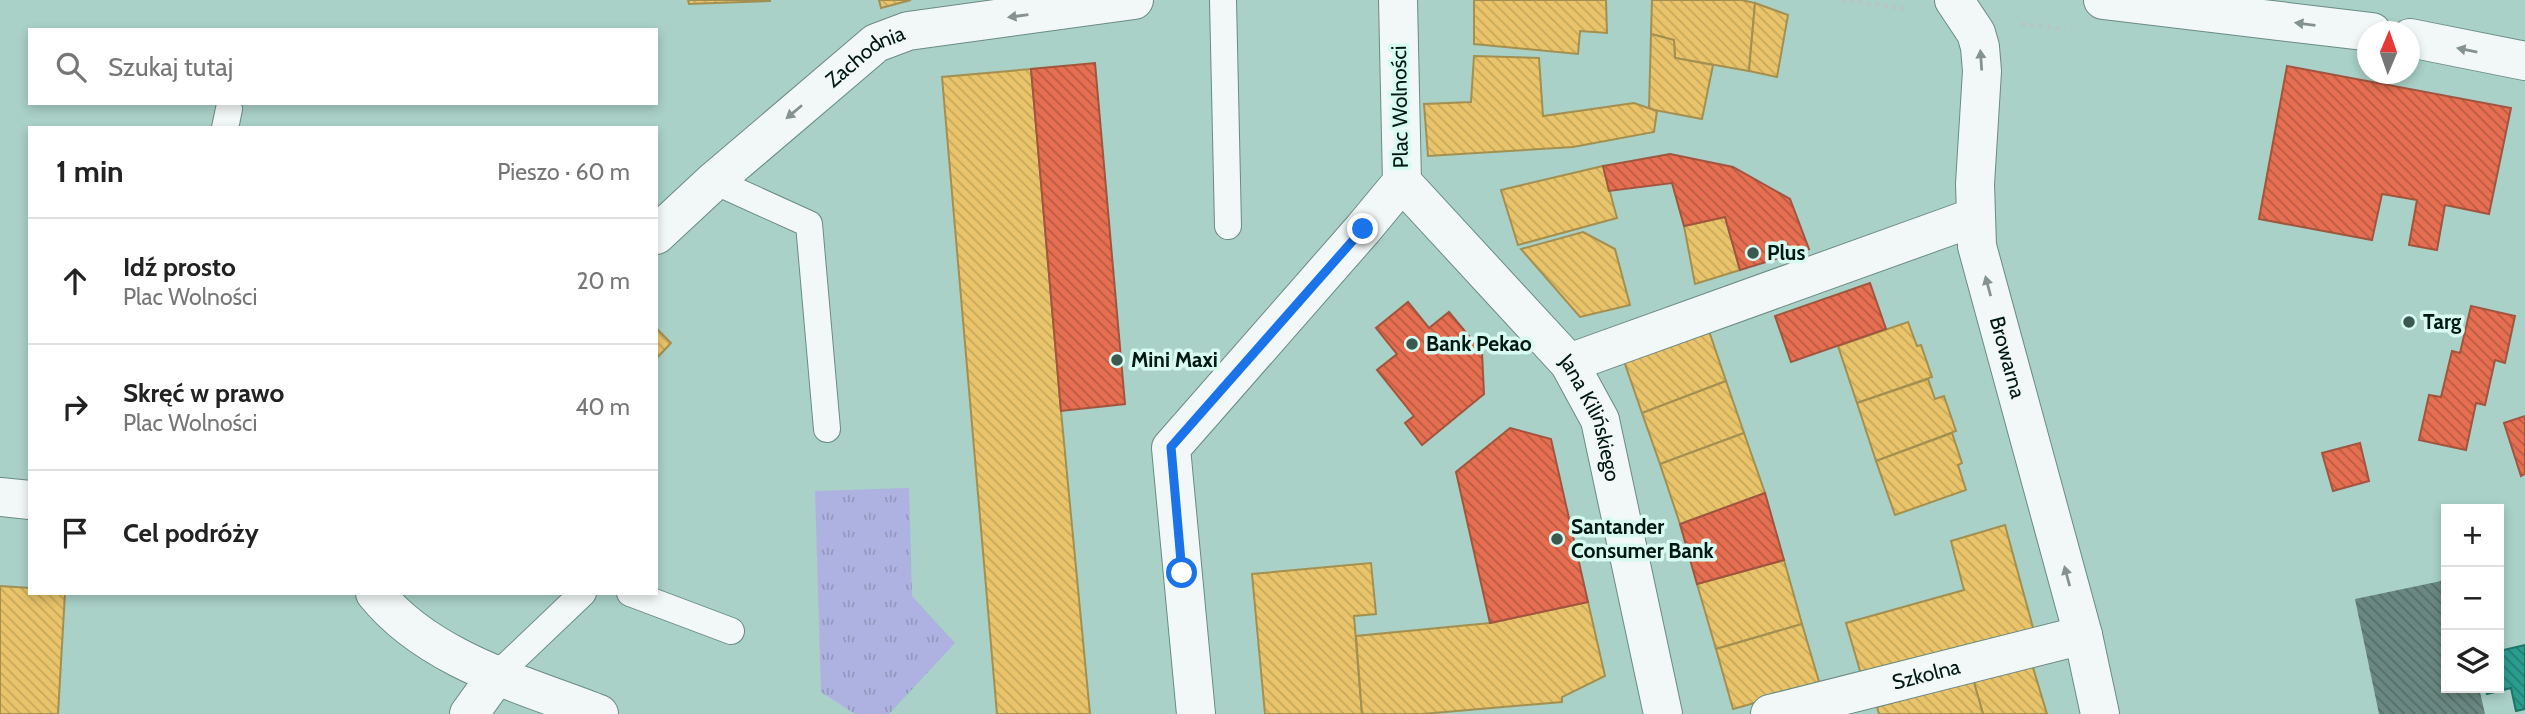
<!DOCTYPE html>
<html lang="pl">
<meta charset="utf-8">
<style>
:root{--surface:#fff;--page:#f2f2f2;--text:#222;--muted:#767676;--line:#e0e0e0}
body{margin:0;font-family:Cabin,sans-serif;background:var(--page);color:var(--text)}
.controls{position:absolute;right:21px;bottom:21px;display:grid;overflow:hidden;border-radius:0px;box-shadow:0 4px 10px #0003}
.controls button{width:63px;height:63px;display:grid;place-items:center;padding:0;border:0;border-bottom:2px solid var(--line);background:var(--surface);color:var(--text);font:35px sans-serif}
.compass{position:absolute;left:2357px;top:21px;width:63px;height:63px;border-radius:50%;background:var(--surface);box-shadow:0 4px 10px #0003;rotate:2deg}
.stop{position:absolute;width:21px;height:21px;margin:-16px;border:5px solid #1a73e8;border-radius:50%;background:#fff}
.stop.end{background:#1a73e8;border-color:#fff;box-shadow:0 2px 7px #0008}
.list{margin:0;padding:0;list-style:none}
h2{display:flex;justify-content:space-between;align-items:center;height:91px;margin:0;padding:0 28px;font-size:30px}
h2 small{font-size:23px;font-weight:400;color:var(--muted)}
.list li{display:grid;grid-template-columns:46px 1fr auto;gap:21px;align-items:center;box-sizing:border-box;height:126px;padding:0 28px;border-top:2px solid var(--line)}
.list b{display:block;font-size:26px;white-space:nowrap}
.list p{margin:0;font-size:23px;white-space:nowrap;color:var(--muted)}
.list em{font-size:23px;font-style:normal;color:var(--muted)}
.icon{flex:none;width:38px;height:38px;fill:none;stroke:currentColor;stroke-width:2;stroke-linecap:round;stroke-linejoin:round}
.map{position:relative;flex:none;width:2525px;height:714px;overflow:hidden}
.search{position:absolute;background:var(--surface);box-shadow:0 4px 10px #0003;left:28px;top:28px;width:630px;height:77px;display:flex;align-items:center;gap:18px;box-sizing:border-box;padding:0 24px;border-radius:0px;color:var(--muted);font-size:26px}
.panel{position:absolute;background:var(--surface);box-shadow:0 4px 10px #0003;left:28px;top:126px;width:630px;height:469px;border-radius:0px}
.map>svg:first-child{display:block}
.park{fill:url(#park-tufts)}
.homes{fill:url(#homes-back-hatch);stroke:#a39050;stroke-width:2}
.shops{fill:url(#shops-back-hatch);stroke:#a2553e;stroke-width:2}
.schools{fill:url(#schools-back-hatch);stroke:#1d756a;stroke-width:2}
.building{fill:url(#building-back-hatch)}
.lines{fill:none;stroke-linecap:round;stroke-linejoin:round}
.lane-casing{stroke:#6a8b83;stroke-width:28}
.street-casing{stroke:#6a8b83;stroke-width:40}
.path{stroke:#b9c5c3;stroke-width:4.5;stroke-dasharray:3.5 5;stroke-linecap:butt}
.lane{stroke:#f2f8f7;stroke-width:26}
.street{stroke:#f2f8f7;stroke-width:38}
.oneway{fill:#859390}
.route{stroke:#1a73e8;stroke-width:9}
.poi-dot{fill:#3b5951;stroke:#d7fbf1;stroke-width:2.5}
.labels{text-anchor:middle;stroke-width:7;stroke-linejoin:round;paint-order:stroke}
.street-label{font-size:21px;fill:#001812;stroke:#d7fbf1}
.poi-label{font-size:21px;font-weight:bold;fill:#001812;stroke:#d7fbf1;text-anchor:start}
</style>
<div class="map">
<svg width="2525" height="714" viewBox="0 0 2525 714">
<defs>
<pattern id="park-tufts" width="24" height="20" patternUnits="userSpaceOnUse" patternTransform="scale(1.75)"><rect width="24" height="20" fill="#aeb2e0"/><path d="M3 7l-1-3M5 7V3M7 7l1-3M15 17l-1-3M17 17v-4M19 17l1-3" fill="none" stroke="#9498bf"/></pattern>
<pattern id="homes-back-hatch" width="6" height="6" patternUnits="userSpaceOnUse" patternTransform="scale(1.75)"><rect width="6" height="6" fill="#e9c46a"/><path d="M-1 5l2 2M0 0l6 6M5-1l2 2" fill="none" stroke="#c6a85b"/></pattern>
<pattern id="shops-back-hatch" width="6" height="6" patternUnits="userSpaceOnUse" patternTransform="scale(1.75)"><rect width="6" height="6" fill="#e76f51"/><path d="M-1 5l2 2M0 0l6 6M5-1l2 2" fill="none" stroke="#b95a42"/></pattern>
<pattern id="schools-back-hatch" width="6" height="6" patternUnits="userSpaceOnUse" patternTransform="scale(1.75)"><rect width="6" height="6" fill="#2a9d8f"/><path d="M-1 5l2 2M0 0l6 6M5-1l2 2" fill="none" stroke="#227f73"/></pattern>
<pattern id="building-back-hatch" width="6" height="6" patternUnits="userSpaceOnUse" patternTransform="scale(1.75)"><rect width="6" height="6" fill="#6a8881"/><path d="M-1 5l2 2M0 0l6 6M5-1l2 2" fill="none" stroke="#556e68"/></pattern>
</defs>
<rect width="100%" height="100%" fill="#a9d1c7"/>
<polygon class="park" points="909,488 912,596 955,643 889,714 855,714 821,692 815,491"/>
<g class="homes">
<polygon points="688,0 770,0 770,1 689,4"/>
<polygon points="879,0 911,0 881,8"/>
<polygon points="1474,0 1606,0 1607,33 1580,31 1578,54 1474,44"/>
<polygon points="1652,0 1741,0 1755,3 1749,71 1675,58 1674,40 1651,34"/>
<polygon points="1755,3 1788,15 1777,77 1749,71"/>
<polygon points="1651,34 1674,40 1675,58 1713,65 1702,119 1649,109"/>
<polygon points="1474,56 1539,58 1543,116 1634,103 1657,111 1654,132 1573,147 1428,156 1424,104 1471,102"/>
<polygon points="1031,69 1061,411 1090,714 997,714 942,77"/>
<polygon points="1603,166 1617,218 1518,245 1501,190"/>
<polygon points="1725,217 1740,270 1695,284 1684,226"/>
<polygon points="1583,232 1615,249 1630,305 1580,317 1521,249"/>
<polygon points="1908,322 1917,346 1921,345 1932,377 1857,403 1838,346"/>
<polygon points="656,328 671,343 656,359"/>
<polygon points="1709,331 1726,381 1642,413 1624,361"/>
<polygon points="1928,379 1935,399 1944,396 1956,431 1876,461 1857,403"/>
<polygon points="1726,381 1744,433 1660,464 1642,413"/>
<polygon points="1744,433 1765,493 1680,524 1660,464"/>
<polygon points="1952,433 1962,463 1958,465 1966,490 1895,515 1876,461"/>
<polygon points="2005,525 2035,635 1863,681 1846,623 1964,590 1951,541"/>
<polygon points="1784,560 1802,624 1716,649 1697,584"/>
<polygon points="1371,563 1376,614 1354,616 1362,714 1265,714 1252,574"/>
<polygon points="0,586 30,588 30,593 65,593 58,714 0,714"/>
<polygon points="1588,602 1605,676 1562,697 1562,702 1422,714 1362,714 1356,636 1490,623"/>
<polygon points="1802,624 1820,685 1733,709 1716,649"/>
<polygon points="2031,661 2047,714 1983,714 1973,679"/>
<polygon points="1973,679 1983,714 1879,714 1877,707"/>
</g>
<g class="shops">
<polygon points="1095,63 1125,404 1061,411 1031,69"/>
<polygon points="2287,66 2511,108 2489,214 2445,205 2437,250 2409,245 2417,200 2382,194 2372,240 2259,219"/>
<polygon points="1670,154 1733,167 1790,199 1809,249 1740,270 1725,217 1684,226 1672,183 1609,191 1603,166"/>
<polygon points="1870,283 1886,329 1791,362 1775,316"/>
<polygon points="1408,302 1429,328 1449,312 1482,352 1484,394 1422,445 1405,423 1414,416 1377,370 1397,354 1376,328"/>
<polygon points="2471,306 2515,316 2505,363 2495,360 2485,405 2476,403 2466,450 2419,440 2429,395 2441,397 2452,351 2460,353"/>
<polygon points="2525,416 2525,474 2521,476 2504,423"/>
<polygon points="1510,428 1551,439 1588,602 1490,623 1456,472"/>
<polygon points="2360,443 2369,481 2333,491 2322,453"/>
<polygon points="1765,493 1784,560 1697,584 1680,524"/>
</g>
<polygon class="schools" points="2525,645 2525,709 2516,711 2511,688 2487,694 2485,688 2499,688 2499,651"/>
<polygon class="building" points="2446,580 2446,688 2487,688 2480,692 2485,714 2379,714 2355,599"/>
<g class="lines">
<defs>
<g id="lane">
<polyline points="1223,0 1228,226"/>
<polyline points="225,128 229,109"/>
<polyline points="714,181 809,224 827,429"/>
<polyline points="630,593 731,631"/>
<polyline points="498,674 583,593"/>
</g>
<g id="street">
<path id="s1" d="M1954,0L1976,33L1980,47L1982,71L1975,184L1977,246L2083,635L2100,714"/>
<polyline points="2103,0 2372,32"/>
<polyline points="2410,38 2525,61"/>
<path id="s2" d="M1402,182L1569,363L1600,420L1663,714"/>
<path id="s3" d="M656,235L714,181L876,43L908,31L1134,0"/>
<polyline points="1569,363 1975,217"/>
<polyline points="0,497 30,500"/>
<path d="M375,593C429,660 522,684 599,714"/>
<polyline points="469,714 498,674"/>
<polyline points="1196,714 1171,448 1363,229 1402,182 1398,0"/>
<path id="s4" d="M1770,714L2083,635"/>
</g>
</defs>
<use href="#lane" class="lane-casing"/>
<use href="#street" class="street-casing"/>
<g class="path">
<polyline points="1842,0 1909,9"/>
<polyline points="2022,24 2065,29"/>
</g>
<use href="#lane" class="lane"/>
<use href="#street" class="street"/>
</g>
<defs><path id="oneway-solid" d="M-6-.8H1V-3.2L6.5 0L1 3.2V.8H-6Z" transform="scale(1.75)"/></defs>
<g class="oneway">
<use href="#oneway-solid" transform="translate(1018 16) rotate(172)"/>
<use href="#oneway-solid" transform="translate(2305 24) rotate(-173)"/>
<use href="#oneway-solid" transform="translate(2467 50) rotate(-169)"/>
<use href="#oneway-solid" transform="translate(1981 60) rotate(-94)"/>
<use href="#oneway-solid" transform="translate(794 112) rotate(140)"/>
<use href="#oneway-solid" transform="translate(1988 286) rotate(-105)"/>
<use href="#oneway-solid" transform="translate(2067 576) rotate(-105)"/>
</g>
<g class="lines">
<polyline class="route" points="1182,573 1171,447 1363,229"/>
</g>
<g class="poi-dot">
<circle cx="1753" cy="253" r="7"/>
<circle cx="2409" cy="322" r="7"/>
<circle cx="1412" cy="344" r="7"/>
<circle cx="1117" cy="360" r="7"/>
<circle cx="1557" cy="539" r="7"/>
</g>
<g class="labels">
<g class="street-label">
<text dy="7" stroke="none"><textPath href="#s3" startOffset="276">Zachodnia</textPath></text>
<text transform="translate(1400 107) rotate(-91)" y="7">Plac Wolności</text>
<text dy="7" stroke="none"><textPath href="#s1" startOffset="369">Browarna</textPath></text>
<text dy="7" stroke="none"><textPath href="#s2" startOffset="306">Jana Kilińskiego</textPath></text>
<text dy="7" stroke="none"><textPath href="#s4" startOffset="161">Szkolna</textPath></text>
</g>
<g class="poi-label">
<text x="1767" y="260">Plus</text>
<text x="2423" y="329">Targ</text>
<text x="1426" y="351">Bank Pekao</text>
<text x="1131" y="367">Mini Maxi</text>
<text x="1571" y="534">Santander<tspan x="1571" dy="24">Consumer Bank</tspan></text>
</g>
</g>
</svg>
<div class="controls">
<button>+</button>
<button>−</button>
<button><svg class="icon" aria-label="layers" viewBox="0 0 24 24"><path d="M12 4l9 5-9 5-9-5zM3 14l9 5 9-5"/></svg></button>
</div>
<svg class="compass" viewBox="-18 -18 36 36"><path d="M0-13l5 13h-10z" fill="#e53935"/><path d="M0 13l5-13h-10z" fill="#767676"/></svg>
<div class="stop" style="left:1182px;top:573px"></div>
<div class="stop end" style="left:1363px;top:229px"></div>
<div class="search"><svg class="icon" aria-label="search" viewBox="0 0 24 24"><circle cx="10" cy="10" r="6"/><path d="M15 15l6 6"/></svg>Szukaj tutaj</div>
<section class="panel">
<h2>1 min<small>Pieszo · 60 m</small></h2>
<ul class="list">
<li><svg class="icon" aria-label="ahead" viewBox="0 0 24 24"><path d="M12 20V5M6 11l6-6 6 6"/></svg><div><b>Idź prosto</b><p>Plac Wolności</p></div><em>20 m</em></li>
<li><svg class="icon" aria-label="right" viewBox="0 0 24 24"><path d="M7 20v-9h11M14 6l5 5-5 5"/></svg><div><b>Skręć w prawo</b><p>Plac Wolności</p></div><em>40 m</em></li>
<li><svg class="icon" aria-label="arrive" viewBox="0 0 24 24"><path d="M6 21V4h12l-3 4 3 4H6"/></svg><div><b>Cel podróży</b></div></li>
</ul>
</section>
</div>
